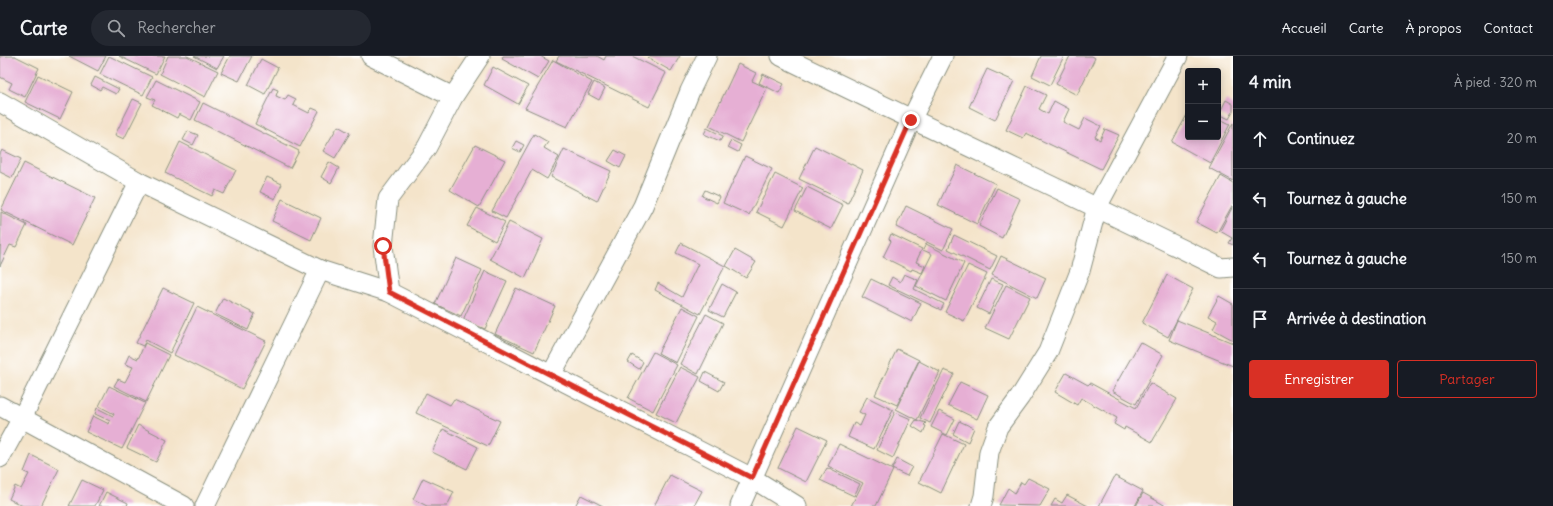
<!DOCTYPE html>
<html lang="fr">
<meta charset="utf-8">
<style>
:root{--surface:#171b24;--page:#242831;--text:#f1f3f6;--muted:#9ea1a6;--line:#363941;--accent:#d93025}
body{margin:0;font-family:Delius,sans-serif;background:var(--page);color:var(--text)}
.controls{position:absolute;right:12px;top:12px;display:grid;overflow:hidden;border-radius:4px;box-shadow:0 2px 10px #0003}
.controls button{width:36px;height:36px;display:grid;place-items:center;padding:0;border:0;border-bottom:1px solid var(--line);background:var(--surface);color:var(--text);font:20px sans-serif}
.stop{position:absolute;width:12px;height:12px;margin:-9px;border:3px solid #d93025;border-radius:50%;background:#fff}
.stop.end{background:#d93025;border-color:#fff;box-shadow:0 1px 4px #0008}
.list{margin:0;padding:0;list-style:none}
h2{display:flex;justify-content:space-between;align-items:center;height:52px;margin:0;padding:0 16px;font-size:17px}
h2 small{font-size:13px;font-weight:400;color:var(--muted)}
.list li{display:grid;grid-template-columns:26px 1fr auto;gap:12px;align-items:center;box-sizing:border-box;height:60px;padding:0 16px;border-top:1px solid var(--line)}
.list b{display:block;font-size:15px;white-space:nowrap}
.list em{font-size:13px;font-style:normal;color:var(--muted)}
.actions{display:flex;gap:8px;padding:12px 16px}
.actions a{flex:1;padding:9px 0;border:1px solid var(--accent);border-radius:4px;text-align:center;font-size:14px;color:var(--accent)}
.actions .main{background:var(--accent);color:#fff}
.icon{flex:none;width:22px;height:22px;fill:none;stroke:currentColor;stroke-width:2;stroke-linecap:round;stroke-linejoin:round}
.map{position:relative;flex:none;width:1233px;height:450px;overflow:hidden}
header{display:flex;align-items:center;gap:24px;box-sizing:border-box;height:56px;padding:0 20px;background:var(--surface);border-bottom:1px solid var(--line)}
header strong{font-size:19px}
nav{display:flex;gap:22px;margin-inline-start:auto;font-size:14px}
.search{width:280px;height:36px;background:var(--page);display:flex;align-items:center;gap:10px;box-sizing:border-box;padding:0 14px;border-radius:22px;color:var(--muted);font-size:15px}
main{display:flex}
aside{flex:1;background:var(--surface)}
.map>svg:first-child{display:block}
.building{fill:#e6afd4}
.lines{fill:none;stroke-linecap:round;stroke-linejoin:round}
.minor-casing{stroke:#8a907f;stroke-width:21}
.minor{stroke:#fff;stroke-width:19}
.route{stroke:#d93025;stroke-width:5}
</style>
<header>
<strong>Carte</strong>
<div class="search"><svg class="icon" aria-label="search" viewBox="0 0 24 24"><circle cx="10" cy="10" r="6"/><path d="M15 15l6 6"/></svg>Rechercher</div>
<nav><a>Accueil</a><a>Carte</a><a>À propos</a><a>Contact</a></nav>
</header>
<main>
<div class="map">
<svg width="1233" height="450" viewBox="0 0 1233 450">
<rect width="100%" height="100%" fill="#fff"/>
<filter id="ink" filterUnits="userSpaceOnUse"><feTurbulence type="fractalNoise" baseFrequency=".025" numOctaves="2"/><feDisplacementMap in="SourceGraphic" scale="8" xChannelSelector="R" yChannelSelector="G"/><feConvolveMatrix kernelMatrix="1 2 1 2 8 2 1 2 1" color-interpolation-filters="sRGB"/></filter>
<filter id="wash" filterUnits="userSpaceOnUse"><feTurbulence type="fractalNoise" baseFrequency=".012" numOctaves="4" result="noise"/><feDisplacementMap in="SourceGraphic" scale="16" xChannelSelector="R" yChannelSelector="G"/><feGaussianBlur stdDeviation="0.9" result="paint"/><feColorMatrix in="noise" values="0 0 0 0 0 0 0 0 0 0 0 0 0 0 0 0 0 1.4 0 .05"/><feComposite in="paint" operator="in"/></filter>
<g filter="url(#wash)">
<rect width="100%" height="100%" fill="#f4e4ca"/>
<g id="blocks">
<g class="building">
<polygon points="0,0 15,0 39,12 25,41 9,33 12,27 0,21"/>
<polygon points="69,0 106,0 98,15"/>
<polygon points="109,0 152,21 143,39 100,18"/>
<polygon points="119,0 165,0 156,18"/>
<polygon points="168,0 187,0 218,15 205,41 160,18"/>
<polygon points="194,0 224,0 217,12"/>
<polygon points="230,0 252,0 239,25 221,17"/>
<polygon points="503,0 540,0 549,5 538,23 502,3"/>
<polygon points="559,0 597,0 604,4 606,0 632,0 666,17 649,51 556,5"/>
<polygon points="650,0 680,0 671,15 648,2"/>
<polygon points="1041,0 1064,0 1050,29 1032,20"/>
<polygon points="1070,0 1092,0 1095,2 1077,39 1056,28"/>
<polygon points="261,3 278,12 265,38 248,29"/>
<polygon points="553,4 592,26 567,71 525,52"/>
<polygon points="738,8 756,17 752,25 767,32 741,86 709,70"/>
<polygon points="493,11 528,30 518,48 484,29"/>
<polygon points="987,13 1014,25 995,64 969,51"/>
<polygon points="763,18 784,28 779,37 759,27"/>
<polygon points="38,19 73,36 60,63 25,46"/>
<polygon points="95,21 119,33 116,38 102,31 100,34 91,29"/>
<polygon points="156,24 200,46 191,64 179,58 177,62 152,49 155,44 147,41"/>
<polygon points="594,26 605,32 599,44 588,38"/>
<polygon points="1027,30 1046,39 1039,53 1048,58 1054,45 1069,53 1063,66 1079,74 1085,62 1101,70 1095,81 1100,84 1105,73 1119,79 1101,113 1026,77 1023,82 1006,74"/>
<polygon points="273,32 278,34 276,40 285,44 288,39 296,43 293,49 309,57 312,52 319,55 300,91 255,68"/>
<polygon points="133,43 142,47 124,83 115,79"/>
<polygon points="1226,44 1233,48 1233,56 1229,63 1219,58"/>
<polygon points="203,47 299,95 290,112 195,64"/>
<polygon points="1188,57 1188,81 1218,81 1218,62 1230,68 1210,107 1172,86"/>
<polygon points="1233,67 1233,125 1209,112"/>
<polygon points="338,70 350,77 335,102 323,95"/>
<polygon points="707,72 723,80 720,85 704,78"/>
<polygon points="188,75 198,79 193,89 183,84"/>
<polygon points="534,78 548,86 544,92 559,101 547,123 532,114 506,162 492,155"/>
<polygon points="731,84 741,89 738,96 728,91"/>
<polygon points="516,85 524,89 520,96 512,92"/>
<polygon points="180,86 236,114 224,138 215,134 212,140 165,117"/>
<polygon points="475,89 505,104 479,151 450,134"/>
<polygon points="815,90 863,114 848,147 799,123"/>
<polygon points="564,93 611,115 597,145 551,121"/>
<polygon points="2,94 21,103 12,122 0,116 0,98"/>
<polygon points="615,94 626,100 620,112 608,105"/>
<polygon points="745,100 772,113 749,159 723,147"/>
<polygon points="329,106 339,112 331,127 321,121"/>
<polygon points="24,107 95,142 72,189 1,154"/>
<polygon points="957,109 996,128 977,168 938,149"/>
<polygon points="775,118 803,132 784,170 756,156"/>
<polygon points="1221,120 1233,127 1233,148 1217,177 1196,166"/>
<polygon points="267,121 282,128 275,143 260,136"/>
<polygon points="807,131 843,149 831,173 795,155"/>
<polygon points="997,132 1020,143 1002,182 979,170"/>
<polygon points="705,134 720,141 717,147 702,140"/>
<polygon points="282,143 321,162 311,184 272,165"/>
<polygon points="906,150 953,173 943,194 896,171"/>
<polygon points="1233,150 1233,189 1229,187 1232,182 1220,175"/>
<polygon points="477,152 505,166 495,185 467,170"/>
<polygon points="1,156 27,169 16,191 10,189 0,210"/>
<polygon points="509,166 543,183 525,222 490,203"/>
<polygon points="891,178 922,193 916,206 925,210 922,217 912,213 911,215 883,201 891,185 889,183"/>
<polygon points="954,179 997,200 990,214 948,193"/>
<polygon points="681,187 725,210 700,258 655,234 658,227 682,241 698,208 676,197"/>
<polygon points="926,188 964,207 946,245 916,230 932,198 923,194"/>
<polygon points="735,194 756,206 746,222 726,210"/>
<polygon points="1001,200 1046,222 1037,242 992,219"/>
<polygon points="456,202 482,214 461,260 435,248"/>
<polygon points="968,209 987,218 964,265 945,256"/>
<polygon points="485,215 507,225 485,273 463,264"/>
<polygon points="904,218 918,224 914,233 944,248 941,254 888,229 892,221 900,226"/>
<polygon points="1167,219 1193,233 1168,281 1142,267"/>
<polygon points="871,223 921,247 912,266 862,241"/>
<polygon points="991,223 1003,228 989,258 977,252"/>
<polygon points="722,228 736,236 723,261 709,254"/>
<polygon points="1006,229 1030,241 1009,283 985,272"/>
<polygon points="163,232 194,247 170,297 146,284 143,290 136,287"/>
<polygon points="516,232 555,250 534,296 495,278"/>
<polygon points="1219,240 1233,248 1233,284 1213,273 1217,265 1208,260"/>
<polygon points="223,242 255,258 248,274 215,258"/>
<polygon points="197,251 266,285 242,333 174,299"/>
<polygon points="682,251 699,260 676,307 658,297"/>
<polygon points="706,258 723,267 698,318 680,308"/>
<polygon points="1177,264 1233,287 1233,310 1169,284"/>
<polygon points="1140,286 1163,299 1136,348 1112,335"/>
<polygon points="145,287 169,299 146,346 114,330 118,323 125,326 133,311 125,308 129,299 138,303"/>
<polygon points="897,293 919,304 897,349 875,339"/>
<polygon points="653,296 677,309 653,355 628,342"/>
<polygon points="632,299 643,306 639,313 628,306"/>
<polygon points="919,305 940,316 917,364 896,353"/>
<polygon points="680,311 700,321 676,367 656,357"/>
<polygon points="944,314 954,318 930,367 920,362"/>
<polygon points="705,316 724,326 719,335 701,325"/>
<polygon points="1066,317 1088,329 1090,327 1136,352 1150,327 1177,343 1152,386 1125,371 1124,374 1114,368 1117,362 1081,342 1077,349 1055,336"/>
<polygon points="960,326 988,339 977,363 948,349"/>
<polygon points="109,330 145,347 122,393 86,376 93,360 109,368 110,365 95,358 97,352 113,360 114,358 99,350"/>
<polygon points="426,337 450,349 454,343 500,365 488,390 416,357"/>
<polygon points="867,341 893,354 874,393 848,381 854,367 860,370 865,359 859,356"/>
<polygon points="939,355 955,363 947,379 931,371"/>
<polygon points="895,356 911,363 893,402 877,394"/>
<polygon points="916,364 926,367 924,369 926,370 923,377 912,370"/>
<polygon points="959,365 974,372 968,386 953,378"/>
<polygon points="138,369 167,384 156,406 127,392"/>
<polygon points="798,370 827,384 806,426 778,412"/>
<polygon points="443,373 478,391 467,413 432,396"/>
<polygon points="943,378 964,388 941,437 919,426"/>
<polygon points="839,388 893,414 876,450 851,450 863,427 828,410"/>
<polygon points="31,399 59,413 41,450 23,450 9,443 15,430 21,433 29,418 24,416"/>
<polygon points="897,403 912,411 907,420 892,413"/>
<polygon points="827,412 860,428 854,440 820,424"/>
<polygon points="670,419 702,435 694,450 654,450"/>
<polygon points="1115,420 1143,435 1135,450 1099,450"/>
<polygon points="423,422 454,436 447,450 427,450 413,443"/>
<polygon points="1028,422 1050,433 1040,450 999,449 1008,432 1015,437 1021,426 1024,428"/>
<polygon points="82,424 103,434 95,450 69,450"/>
<polygon points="106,436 128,447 127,450 99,450"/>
<polygon points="1143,437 1166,450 1136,450"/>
<polygon points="581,439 603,450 575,450"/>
<polygon points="1067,439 1088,450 1051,450 1055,443 1062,447"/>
</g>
</g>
</g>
<g filter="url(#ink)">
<use href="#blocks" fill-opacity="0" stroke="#8a907f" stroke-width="1"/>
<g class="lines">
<defs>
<g id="minor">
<polyline points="371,0 453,41"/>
<path d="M781,0C928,72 1075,140 1221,212L1233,211"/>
<polyline points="0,46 139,126 320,214 389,236 752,422 797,450"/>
<polyline points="389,236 383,190 388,143 427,91 453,41 480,0"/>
<polyline points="551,319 643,150 690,35 707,0"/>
<polyline points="0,350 184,450"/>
<polyline points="0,402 22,362 139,126"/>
<polyline points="205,450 320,214"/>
<polyline points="740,450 911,64 943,0"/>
<polyline points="981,450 984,440 989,396 998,371 1020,341 1048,296 1080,215 1097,151 1178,0"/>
</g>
</defs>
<use href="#minor" class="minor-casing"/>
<use href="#minor" class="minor"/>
</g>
</g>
<g class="lines" filter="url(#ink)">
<polyline class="route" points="383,190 389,236 752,422 911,64"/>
</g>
</svg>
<div class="controls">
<button>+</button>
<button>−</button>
</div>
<div class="stop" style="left:383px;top:190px"></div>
<div class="stop end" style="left:911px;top:64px"></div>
</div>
<aside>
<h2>4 min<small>À pied · 320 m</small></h2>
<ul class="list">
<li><svg class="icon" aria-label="ahead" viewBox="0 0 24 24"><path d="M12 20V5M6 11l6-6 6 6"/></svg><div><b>Continuez</b></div><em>20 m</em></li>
<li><svg class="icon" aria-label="left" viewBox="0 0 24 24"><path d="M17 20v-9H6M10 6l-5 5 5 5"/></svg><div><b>Tournez à gauche</b></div><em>150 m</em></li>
<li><svg class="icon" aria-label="left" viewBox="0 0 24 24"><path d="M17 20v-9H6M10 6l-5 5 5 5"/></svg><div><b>Tournez à gauche</b></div><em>150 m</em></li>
<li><svg class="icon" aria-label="arrive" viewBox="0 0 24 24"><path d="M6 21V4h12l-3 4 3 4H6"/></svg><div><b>Arrivée à destination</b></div></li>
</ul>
<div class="actions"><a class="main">Enregistrer</a><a>Partager</a></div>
</aside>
</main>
